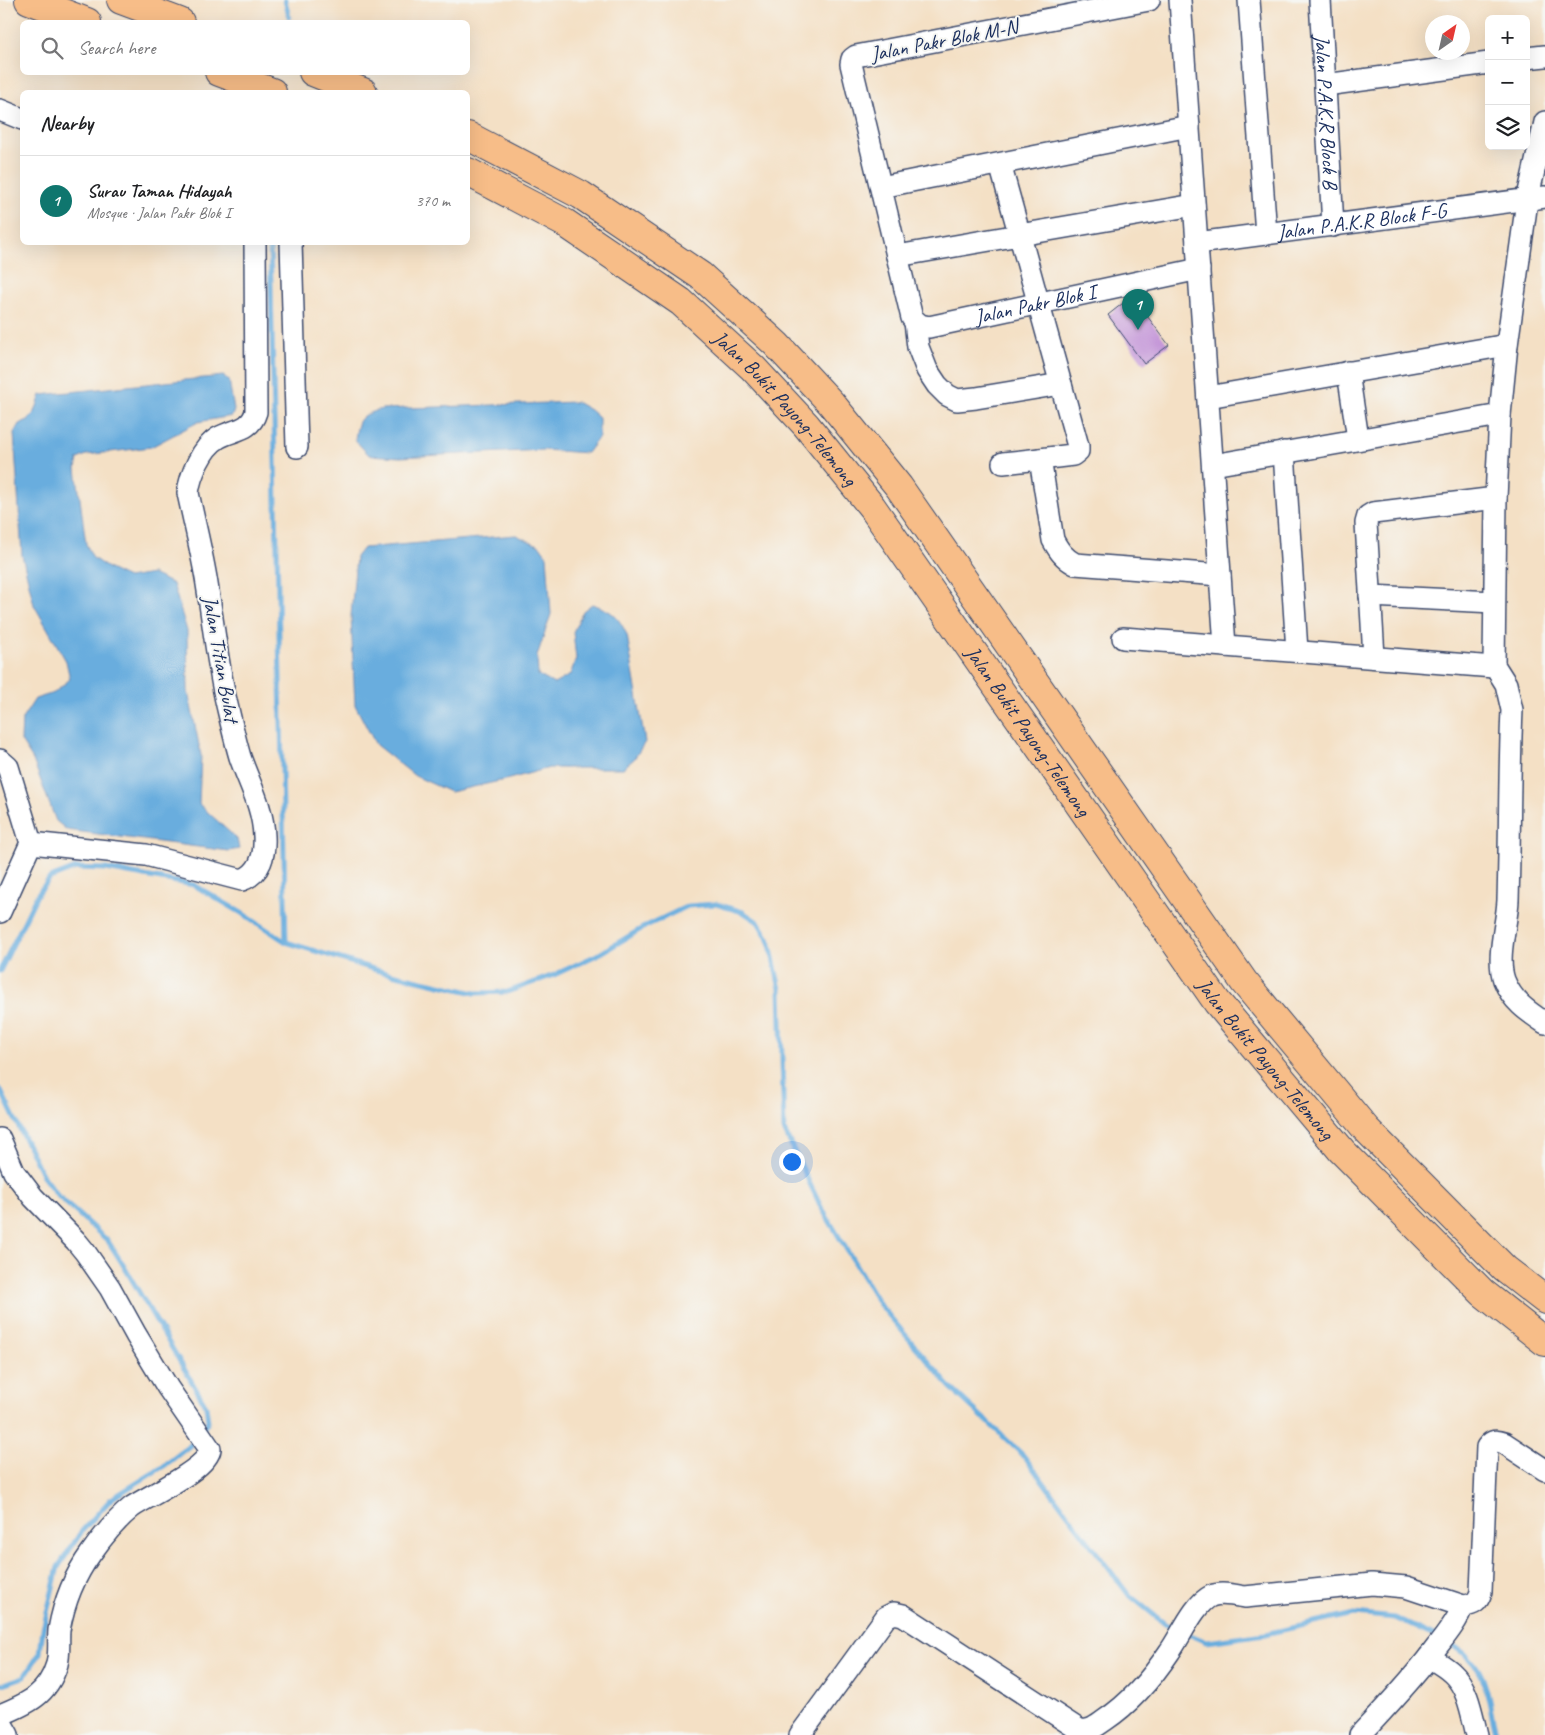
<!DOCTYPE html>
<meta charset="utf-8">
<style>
:root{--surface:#fff;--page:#f6f6f6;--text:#202124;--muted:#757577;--line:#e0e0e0;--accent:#0f766e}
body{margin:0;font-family:Caveat,sans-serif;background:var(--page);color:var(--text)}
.controls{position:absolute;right:15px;top:15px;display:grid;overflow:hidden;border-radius:8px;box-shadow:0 5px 20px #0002}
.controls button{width:45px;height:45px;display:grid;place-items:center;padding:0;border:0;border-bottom:1px solid var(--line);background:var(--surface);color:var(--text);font:25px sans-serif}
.compass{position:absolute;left:1425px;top:15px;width:45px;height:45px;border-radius:50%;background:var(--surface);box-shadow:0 5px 20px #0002;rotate:34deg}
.you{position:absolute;left:791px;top:1161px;width:18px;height:18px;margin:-12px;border:4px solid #fff;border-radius:50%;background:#1a73e8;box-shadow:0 0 0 8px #1a73e833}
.badge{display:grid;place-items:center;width:32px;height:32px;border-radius:50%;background:var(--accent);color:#fff;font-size:16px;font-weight:700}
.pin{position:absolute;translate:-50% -41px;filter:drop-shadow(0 1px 2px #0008)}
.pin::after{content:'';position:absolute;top:26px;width:18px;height:15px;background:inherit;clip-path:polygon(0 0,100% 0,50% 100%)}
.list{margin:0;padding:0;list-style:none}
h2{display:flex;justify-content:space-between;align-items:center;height:65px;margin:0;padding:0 20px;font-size:21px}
h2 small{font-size:16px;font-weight:400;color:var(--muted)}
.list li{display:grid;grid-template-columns:32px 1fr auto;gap:15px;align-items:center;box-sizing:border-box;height:90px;padding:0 20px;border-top:1px solid var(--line)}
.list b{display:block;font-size:19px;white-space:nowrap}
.list p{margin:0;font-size:16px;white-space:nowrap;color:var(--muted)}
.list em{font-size:16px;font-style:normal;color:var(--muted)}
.icon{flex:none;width:28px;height:28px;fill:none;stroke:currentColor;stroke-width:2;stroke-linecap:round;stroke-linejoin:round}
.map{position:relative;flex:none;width:1545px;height:1735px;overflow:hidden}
.search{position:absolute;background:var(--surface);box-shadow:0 5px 20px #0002;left:20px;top:20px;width:450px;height:55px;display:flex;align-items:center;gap:12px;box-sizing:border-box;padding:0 18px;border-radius:8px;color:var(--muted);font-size:19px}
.panel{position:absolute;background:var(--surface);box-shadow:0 5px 20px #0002;left:20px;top:90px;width:450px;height:155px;border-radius:8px}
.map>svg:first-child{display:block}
.water{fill:#69adde;stroke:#426e9e}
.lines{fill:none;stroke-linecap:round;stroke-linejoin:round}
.stream{stroke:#69adde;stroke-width:5}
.building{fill:#c496d8}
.minor-casing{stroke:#3c4a6d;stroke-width:24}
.highway-casing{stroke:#3c4a6d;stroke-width:30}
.minor{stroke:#fff;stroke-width:21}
.highway{stroke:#f7bd88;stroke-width:28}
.labels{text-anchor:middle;stroke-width:4;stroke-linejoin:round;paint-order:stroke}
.street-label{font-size:21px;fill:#1b2f5e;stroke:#f6f6f2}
</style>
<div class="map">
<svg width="1545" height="1735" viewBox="0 0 1545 1735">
<rect width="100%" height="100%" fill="#f6f6f2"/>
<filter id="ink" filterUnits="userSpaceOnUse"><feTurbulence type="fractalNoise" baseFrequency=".02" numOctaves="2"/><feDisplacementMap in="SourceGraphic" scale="10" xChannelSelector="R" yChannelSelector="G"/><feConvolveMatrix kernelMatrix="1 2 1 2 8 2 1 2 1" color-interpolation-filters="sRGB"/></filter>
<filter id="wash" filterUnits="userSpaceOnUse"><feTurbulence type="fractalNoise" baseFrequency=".0096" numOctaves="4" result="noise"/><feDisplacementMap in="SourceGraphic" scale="20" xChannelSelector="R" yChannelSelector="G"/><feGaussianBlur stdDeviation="1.12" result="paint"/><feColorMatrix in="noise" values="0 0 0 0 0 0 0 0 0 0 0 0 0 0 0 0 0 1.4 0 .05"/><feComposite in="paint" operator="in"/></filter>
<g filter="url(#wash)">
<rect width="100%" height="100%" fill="#f4e0c5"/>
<g class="water">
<polygon points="223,376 229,380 234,410 232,416 198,422 151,447 86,455 78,459 76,469 86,544 93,558 109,569 128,578 152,574 173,584 187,631 188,691 201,755 199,804 237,839 239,849 229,851 67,830 56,821 33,760 21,741 22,719 35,699 54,693 70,679 66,661 34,605 22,555 14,433 19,424 28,420 35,412 41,395"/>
<path d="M576,402L590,410L599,418V437L587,453L544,450L400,457L369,455L355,440C358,417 360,416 382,409Z"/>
<path d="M516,535L540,546L547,556L551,614L537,656L538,675L554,684L570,675L576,659L573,632L583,611L592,604C613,611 618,616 627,635L645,742L634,759L623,768H549L509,779L450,792L415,776L376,745L355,705L351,616L356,557L363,548Z"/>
</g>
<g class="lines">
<g class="stream">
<polyline points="285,0 289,17"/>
<polyline points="270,242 286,942"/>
<polyline points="0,971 37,895 50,878 76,868 106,869 194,885 245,915 286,942 383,972 475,993 507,992 554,975 601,953 646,926 688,906 716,904 743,912 758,922 769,940 780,989 784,1130 821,1207 880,1305 950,1387 1023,1455 1128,1594 1165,1624 1178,1630"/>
<polyline points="0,1089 44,1178 58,1196 108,1241 122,1263 206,1406 208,1421 203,1429"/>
<polyline points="1186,1633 1207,1642 1265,1634 1354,1614 1395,1618 1438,1638"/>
<path d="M1446,1642C1491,1663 1485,1695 1497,1735"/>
<polyline points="0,1685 24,1677 40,1653 43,1629 58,1567 82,1531 111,1499 164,1466 198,1439"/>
</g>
</g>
<g id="blocks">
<polygon class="building" points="1132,296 1169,345 1144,364 1108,315"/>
</g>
</g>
<g filter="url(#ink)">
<use href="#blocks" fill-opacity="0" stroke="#3c4a6d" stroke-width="1"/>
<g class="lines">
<defs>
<g id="minor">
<path id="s1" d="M1149,0L856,56L852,59L851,64L912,318L920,325L929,327L1199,269"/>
<polyline points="1180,0 1225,646"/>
<polyline points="1249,0 1266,234"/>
<path id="s2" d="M1320,0L1333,226"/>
<polyline points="1526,58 1545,56"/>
<polyline points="1325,85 1489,63"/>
<polyline points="0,110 22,119"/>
<path d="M1545,122L1527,201L1507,345L1500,415L1496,498L1494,665L1506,684L1512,710C1509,774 1510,837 1508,900C1507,924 1496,957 1504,980C1512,1001 1527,1011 1545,1023"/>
<path d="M1000,164L1078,446V451L1073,455L1040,459L1053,540C1059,551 1064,558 1075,564L1220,575"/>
<polyline points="881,187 1189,126"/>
<polyline points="291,242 297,447"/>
<path id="s3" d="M1197,243L1545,197"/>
<polyline points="897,256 1194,205"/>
<polyline points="915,322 918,347 927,370 937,385 947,395 957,400 976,398 1061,384"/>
<polyline points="1348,372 1358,439"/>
<polyline points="1208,397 1507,345"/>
<polyline points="1284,452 1297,651"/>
<polyline points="1003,463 1040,459"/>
<polyline points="1213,465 1500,415"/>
<polyline points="1370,596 1494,602"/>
<polyline points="1123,638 1494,667"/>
<polyline points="1374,657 1366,523 1368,516 1373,513 1496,498"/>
<polyline points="0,760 8,767 31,843 0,912"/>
<path d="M31,843L146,855L242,880C261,873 265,854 264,836C263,807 249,783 240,757C235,740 231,722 227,705C217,663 213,620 206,578C201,549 194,521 188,493C190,476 202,447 218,438C233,429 250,432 256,412L255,242"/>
<path d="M0,1139L14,1172L33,1197L76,1241L85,1252L110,1288L136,1335L168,1388L210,1449C208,1469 148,1496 132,1507C116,1520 103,1536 91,1553C75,1575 64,1602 59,1630C58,1641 60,1653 57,1664C48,1695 27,1704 0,1715"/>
<path d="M1429,1657C1437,1662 1446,1667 1452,1673C1468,1687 1472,1715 1477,1735"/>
<polyline points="0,1721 8,1735"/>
<path d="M800,1735L886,1617L894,1613L903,1615L1078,1729C1089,1733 1096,1726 1105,1720C1132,1702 1152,1678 1170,1651C1181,1636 1194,1604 1211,1596C1221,1592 1234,1595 1245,1597L1372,1584L1406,1587L1463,1606C1474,1605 1478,1602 1481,1592L1487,1447C1492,1440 1496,1440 1504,1443L1545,1470"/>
<path d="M1360,1735C1386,1707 1413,1679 1436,1648C1446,1635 1457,1622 1463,1606"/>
</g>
<g id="highway">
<polyline points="29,0 87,22"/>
<polyline points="121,0 180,22"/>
<polyline points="219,72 272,92"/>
<polyline points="313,72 363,92"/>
<polyline points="468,136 581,195 701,276 776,344 831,403 899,487 1244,982 1366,1129 1505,1269 1545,1300"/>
<path id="s4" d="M468,172L565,223L681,302L753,368L806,425L872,507L1217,1002L1342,1151L1483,1293L1545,1342"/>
</g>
</defs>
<use href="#minor" class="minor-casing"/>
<use href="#highway" class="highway-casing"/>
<use href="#minor" class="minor"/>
<use href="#highway" class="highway"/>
</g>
</g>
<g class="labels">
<g class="street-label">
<text transform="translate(944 40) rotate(-11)" y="7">Jalan Pakr Blok M-N</text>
<text dy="7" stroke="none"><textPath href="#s2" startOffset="112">Jalan P.A.K.R Block B</textPath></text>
<text dy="7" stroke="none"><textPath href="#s3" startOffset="166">Jalan P.A.K.R Block F-G</textPath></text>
<text dy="7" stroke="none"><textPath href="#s1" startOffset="698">Jalan Pakr Blok I</textPath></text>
<text dy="7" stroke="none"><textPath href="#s4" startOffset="399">Jalan Bukit Payong-Telemong</textPath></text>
<text transform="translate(221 659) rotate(80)" y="7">Jalan Titian Bulat</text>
<text dy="7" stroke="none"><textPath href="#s4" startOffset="804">Jalan Bukit Payong-Telemong</textPath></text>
<text dy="7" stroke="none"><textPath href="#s4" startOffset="1209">Jalan Bukit Payong-Telemong</textPath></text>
</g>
</g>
</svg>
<div class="controls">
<button>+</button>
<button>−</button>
<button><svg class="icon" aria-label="layers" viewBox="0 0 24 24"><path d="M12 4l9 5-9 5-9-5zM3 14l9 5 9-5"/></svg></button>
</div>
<svg class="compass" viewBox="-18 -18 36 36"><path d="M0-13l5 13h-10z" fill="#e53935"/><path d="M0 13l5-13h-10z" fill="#757577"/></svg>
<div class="you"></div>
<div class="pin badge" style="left:1138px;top:330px">1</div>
<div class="search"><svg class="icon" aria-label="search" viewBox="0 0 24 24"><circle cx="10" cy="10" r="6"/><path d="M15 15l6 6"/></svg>Search here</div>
<section class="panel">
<h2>Nearby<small></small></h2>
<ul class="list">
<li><span class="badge">1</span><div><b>Surau Taman Hidayah</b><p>Mosque · Jalan Pakr Blok I</p></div><em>370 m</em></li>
</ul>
</section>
</div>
